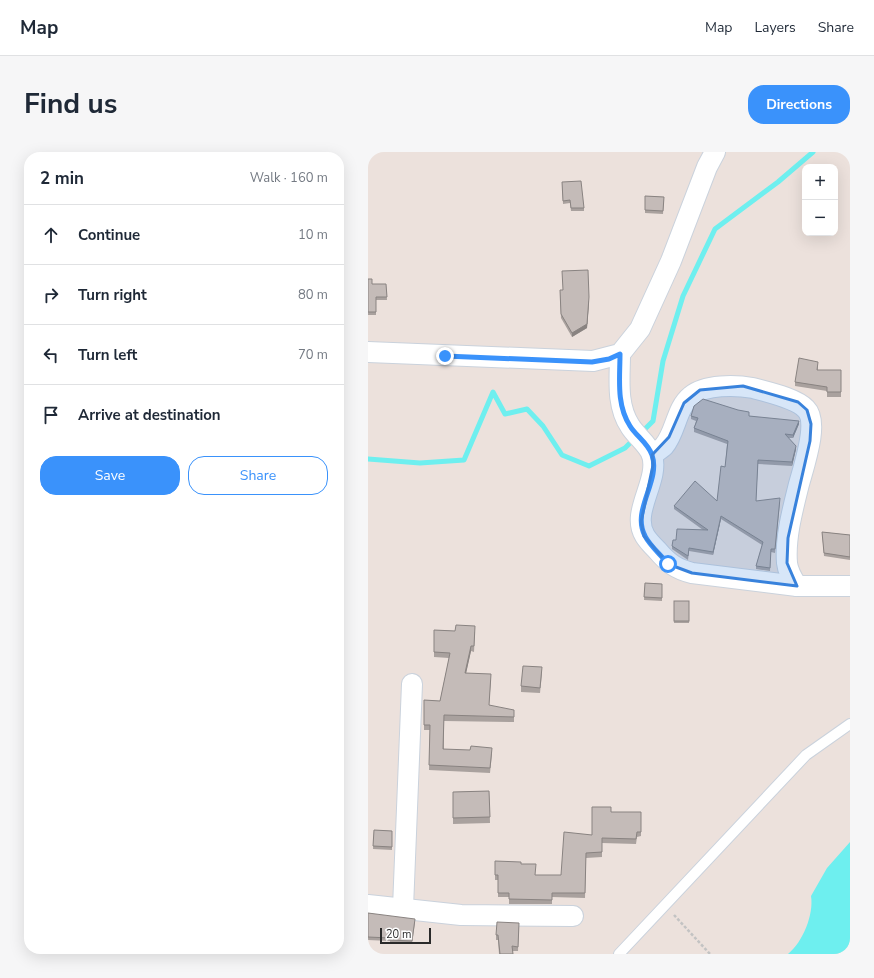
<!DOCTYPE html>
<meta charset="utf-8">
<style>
:root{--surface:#fff;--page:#f6f6f7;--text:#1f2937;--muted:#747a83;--line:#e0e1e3;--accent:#3a92fb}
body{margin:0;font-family:"Nunito Sans",sans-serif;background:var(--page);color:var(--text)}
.controls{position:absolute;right:12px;top:12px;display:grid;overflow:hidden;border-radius:8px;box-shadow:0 4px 16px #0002}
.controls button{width:36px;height:36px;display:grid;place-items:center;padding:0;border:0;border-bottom:1px solid var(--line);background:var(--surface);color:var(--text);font:20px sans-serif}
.scale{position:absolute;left:12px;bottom:10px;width:51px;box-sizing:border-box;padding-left:4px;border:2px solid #2a2a2a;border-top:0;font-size:11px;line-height:14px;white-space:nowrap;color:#2a2a2a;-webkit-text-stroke:3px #fff;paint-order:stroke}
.stop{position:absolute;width:12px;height:12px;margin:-9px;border:3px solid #3a92fb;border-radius:50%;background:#fff}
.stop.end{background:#3a92fb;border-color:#fff;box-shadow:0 1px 4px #0008}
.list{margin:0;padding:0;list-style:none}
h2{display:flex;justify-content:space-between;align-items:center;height:52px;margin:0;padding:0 16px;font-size:17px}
h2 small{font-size:13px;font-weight:400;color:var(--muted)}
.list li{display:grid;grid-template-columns:26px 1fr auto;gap:12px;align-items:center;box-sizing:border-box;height:60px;padding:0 16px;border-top:1px solid var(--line)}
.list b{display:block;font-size:15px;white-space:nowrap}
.list em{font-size:13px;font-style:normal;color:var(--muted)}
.actions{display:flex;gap:8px;padding:12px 16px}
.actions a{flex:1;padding:9px 0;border:1px solid var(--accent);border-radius:16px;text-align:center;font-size:14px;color:var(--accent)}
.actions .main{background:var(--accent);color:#fff}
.icon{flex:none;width:22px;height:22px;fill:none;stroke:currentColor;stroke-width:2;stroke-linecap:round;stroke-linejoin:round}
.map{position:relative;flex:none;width:482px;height:802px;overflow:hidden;border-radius:16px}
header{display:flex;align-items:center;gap:24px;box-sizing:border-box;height:56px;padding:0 20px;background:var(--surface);border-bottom:1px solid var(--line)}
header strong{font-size:19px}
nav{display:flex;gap:22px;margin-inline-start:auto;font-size:14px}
.intro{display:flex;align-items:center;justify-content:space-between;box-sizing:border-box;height:96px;padding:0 24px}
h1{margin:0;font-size:28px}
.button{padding:10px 18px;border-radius:16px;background:var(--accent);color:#fff;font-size:14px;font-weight:700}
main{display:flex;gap:24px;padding:0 24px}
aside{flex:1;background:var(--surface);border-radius:16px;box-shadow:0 4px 16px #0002}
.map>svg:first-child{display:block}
.water{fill:#6eefef}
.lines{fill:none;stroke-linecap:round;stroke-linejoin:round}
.stream{stroke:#6eefef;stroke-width:5}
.service-casing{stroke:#cad2dc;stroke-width:12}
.minor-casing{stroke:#cad2dc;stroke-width:22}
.path{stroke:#c3c3c3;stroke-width:2.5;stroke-dasharray:3 2;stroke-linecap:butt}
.service{stroke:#fff;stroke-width:10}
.minor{stroke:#fff;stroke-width:20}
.wall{fill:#a9a19e}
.shaded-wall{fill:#898381}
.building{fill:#c4bbb8;stroke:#898381}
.route{stroke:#3a92fb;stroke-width:5}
.marked{fill:#3882dc;fill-opacity:0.2;stroke:#3882dc;stroke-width:3;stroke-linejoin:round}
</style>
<header>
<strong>Map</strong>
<nav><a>Map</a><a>Layers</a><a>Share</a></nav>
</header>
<div class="intro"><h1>Find us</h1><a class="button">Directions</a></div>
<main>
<aside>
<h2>2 min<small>Walk · 160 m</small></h2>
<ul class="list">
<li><svg class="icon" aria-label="ahead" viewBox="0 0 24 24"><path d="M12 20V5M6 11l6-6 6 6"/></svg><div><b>Continue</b></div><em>10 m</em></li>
<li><svg class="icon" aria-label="right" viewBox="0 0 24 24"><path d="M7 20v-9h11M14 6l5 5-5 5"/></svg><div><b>Turn right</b></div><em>80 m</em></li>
<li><svg class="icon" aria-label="left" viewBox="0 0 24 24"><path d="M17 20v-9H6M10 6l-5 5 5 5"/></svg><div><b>Turn left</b></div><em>70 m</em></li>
<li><svg class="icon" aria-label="arrive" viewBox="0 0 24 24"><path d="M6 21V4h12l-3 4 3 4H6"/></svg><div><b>Arrive at destination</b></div></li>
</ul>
<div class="actions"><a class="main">Save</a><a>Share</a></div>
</aside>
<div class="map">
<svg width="482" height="802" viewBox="0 0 482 802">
<rect width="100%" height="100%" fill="#ece1dc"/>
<path class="water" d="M482,690V802H420C435,790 446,762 443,744L459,716Z"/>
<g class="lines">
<g class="stream">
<polyline points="273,281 285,269 295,209 315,144 347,77 410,30 445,0"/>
<polyline points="0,307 52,311 96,308 125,240 137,262 159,257 175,274 194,303 221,314 257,296 267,286"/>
</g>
<defs>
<polyline id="service" points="251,802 438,603 482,572"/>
<g id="minor">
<polyline points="0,200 225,209 252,202 272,177 303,109 339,15 347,0"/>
<path d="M252,202C252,226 248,253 262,274C268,284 280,292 284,303C292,329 262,360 277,384C280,389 285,394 289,398C300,411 308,417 324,421L429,434H482"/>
<path d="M284,303C288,300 293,297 296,294C308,280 308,256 323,244C337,232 368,233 385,236C399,240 428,246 438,257C452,271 434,319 430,336C424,360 417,387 419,411C420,420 424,426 429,434"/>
<polyline points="0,753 93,763 205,764"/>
<polyline points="35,756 44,532"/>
</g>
</defs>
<use href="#service" class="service-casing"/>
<use href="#minor" class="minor-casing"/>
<polyline class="path" points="306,763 342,802"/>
<use href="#service" class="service"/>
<use href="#minor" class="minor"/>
</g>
<g class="wall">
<polygon points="194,30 216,56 216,59 203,59 202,51 195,52"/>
<polygon points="277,44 296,45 295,62 277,61"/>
<polygon points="0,127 4,132 18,132 19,148 8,148 8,163 0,163"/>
<polygon points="192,138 195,138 221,149 219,176 204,185 193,166"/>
<polygon points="450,214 450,218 473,218 473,245 459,245 459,239 427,234 427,230"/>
<polygon points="323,264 381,264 431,272 425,286 420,286 428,297 424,314 390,312 388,349 412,350 407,401 403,400 402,419 388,417 388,414 394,393 353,367 345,403 321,399 320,408 304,397 304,394 308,388 335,378 306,357 306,354 349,349 357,315 359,292 326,280 326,276 328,269 323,267"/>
<polygon points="454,380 482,383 482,408 456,404"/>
<polygon points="277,431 294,432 294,449 276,448"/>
<rect x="306" y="449" width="15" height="22"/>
<polygon points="66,478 107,480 106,500 103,499 98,521 123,528 121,553 146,563 146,570 76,569 76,597 124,602 122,621 61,618 62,578 56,578 56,548 72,549 81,506 66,505"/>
<polygon points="174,521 172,541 153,540 153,534"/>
<polygon points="121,639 122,671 85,672 85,640"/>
<polygon points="243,660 273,660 273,684 269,685 268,692 234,691 234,705 218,706 217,746 184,745 184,752 141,752 141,745 130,745 130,728 127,728 127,709 153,712 167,723 193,723 224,683"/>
<polygon points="6,678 24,679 24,698 5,697"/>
<polygon points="0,761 47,770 44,792 22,791 22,789 0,788"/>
<polygon points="151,775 150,799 145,799 145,802 131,802 130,788 128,788 128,783"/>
</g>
<g class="shaded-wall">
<polygon points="221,149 219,176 204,185 204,181"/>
<polygon points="431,269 431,272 425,286 425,283"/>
<polygon points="428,294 428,297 424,314 424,310"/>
<polygon points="353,364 353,367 345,403 345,400"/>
<polygon points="103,494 103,499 97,526 97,521"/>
</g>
<g class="building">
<polygon points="213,29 216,56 203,56 202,48 195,49 194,30"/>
<polygon points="277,44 296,45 295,59 277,58"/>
<polygon points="220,118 221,145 219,172 204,181 193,162 192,138 195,138 194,119"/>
<polygon points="0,127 4,127 4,132 18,132 19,145 8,145 8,160 0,160"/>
<polygon points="431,206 450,210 449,218 473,218 473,240 459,240 459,235 427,230"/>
<polygon points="335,247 370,258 381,260 381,264 431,269 425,283 417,282 428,294 424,310 390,308 388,349 412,346 407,397 403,397 402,416 388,414 395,390 353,364 345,400 321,396 320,404 304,394 305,388 308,388 309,377 340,378 306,354 327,329 349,349 353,314 357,315 360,289 326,276 330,266 323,264 326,254"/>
<polygon points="454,380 482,383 482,405 456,401"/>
<polygon points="277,431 294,432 294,446 276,445"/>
<rect x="306" y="449" width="15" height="20"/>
<polygon points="88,473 107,474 106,494 103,494 97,521 123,522 121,553 146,558 146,565 76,563 75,597 102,598 103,594 124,596 122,616 61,613 62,573 56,573 56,548 72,549 82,501 66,500 66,478 87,479"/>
<polygon points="155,514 174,515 172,536 153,534"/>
<polygon points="121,639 122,665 85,666 85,640"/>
<polygon points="224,655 243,655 243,660 273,660 273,680 269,680 268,687 234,686 234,700 218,701 217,741 184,741 184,748 141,747 141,741 130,741 130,723 127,723 127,709 153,710 153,712 168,712 167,723 193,723 196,680 224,683"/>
<polygon points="6,678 24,679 24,695 5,694"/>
<polygon points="0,761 47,767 44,789 22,788 22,786 0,785"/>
<polygon points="129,770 151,771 150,795 144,794 145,802 132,802 130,783 128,783"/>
</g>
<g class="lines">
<path class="route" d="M77,204L224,210L241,207L252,202C252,226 248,252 262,274C268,284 280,291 284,303C293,329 263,358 277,384C282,394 293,403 300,412"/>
</g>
<path class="marked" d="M375,234L430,250L439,258L443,272L442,289L420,386L419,411L429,434L324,421L300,412L276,384L273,370L285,313L284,303L301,285L316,251L332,238Z"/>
</svg>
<div class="controls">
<button>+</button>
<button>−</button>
</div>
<div class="scale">20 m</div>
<div class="stop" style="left:300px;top:412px"></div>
<div class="stop end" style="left:77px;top:204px"></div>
</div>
</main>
